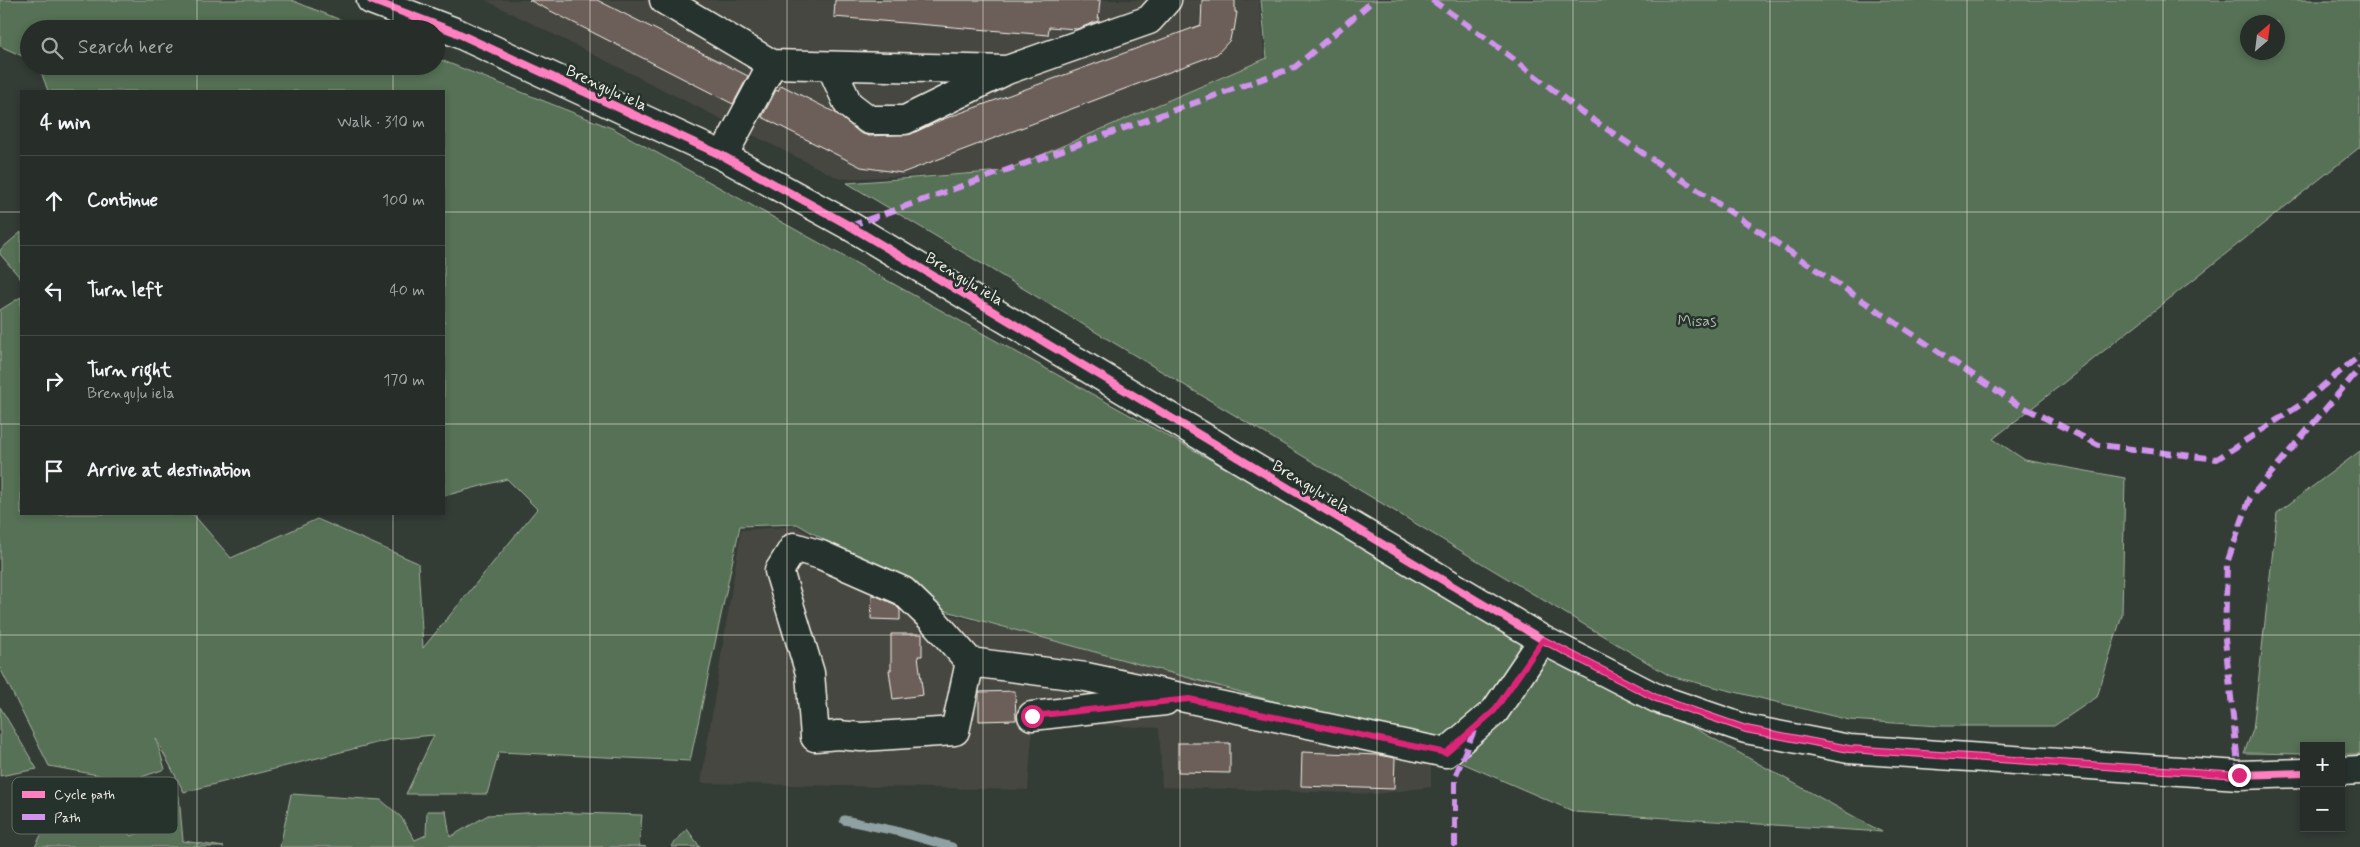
<!DOCTYPE html>
<meta charset="utf-8">
<style>
:root{--surface:#272d28;--page:#333934;--text:#f1f3f6;--muted:#a4a8a8;--line:#434945}
body{margin:0;font-family:Mynerve,sans-serif;background:var(--page);color:var(--text)}
.controls{position:absolute;right:15px;bottom:15px;display:grid;overflow:hidden;border-radius:0px;box-shadow:0 2px 8px #0003}
.controls button{width:45px;height:45px;display:grid;place-items:center;padding:0;border:0;border-bottom:1px solid var(--line);background:var(--surface);color:var(--text);font:25px sans-serif}
.compass{position:absolute;left:2240px;top:15px;width:45px;height:45px;border-radius:50%;background:var(--surface);box-shadow:0 2px 8px #0003;rotate:28deg}
.stop{position:absolute;width:15px;height:15px;margin:-11px;border:4px solid #db2777;border-radius:50%;background:#fff}
.stop.end{background:#db2777;border-color:#fff;box-shadow:0 1px 5px #0008}
.list{margin:0;padding:0;list-style:none}
h2{display:flex;justify-content:space-between;align-items:center;height:65px;margin:0;padding:0 20px;font-size:21px}
h2 small{font-size:16px;font-weight:400;color:var(--muted)}
.list li{display:grid;grid-template-columns:32px 1fr auto;gap:15px;align-items:center;box-sizing:border-box;height:90px;padding:0 20px;border-top:1px solid var(--line)}
.list b{display:block;font-size:19px;white-space:nowrap}
.list p{margin:0;font-size:16px;white-space:nowrap;color:var(--muted)}
.list em{font-size:16px;font-style:normal;color:var(--muted)}
.icon{flex:none;width:28px;height:28px;fill:none;stroke:currentColor;stroke-width:2;stroke-linecap:round;stroke-linejoin:round}
.map{position:relative;flex:none;width:2360px;height:847px;overflow:hidden}
.search{position:absolute;background:var(--surface);box-shadow:0 2px 8px #0003;left:20px;top:20px;width:425px;height:55px;display:flex;align-items:center;gap:12px;box-sizing:border-box;padding:0 18px;border-radius:28px;color:var(--muted);font-size:19px}
.panel{position:absolute;background:var(--surface);box-shadow:0 2px 8px #0003;left:20px;top:90px;width:425px;height:425px;border-radius:0px}
.map>svg:first-child{display:block}
.built{fill:#454641}
.green{fill:#577156;stroke:#a6b19f;fill-rule:evenodd}
.lines{fill:none;stroke-linecap:round;stroke-linejoin:round}
.stream{stroke:#8fa1a2;stroke-width:9}
.building{fill:#6c5f5a;stroke:#f4f1e8}
.minor-casing{stroke:#f4f1e8;stroke-width:31}
.minor{stroke:#26332d;stroke-width:28}
.quiet{stroke:#d193ec;stroke-width:6;stroke-dasharray:12 6;stroke-linecap:butt}
.cycleway-casing{stroke:#26332d;stroke-width:11}
.cycleway{stroke:#ff80c0;stroke-width:8}
.route{stroke:#db2777;stroke-width:6}
.grid{fill:none;stroke:#f4f1e8;stroke-width:1;stroke-opacity:0.55}
.labels{text-anchor:middle;stroke-width:5;stroke-linejoin:round;paint-order:stroke}
.street-label{font-size:16px;fill:#f4f1e8;stroke:#26332d}
.park-label{font-size:16px;fill:#b5beae;stroke:#26332d}
.key{fill:#26332d;stroke:#646c65;stroke-width:1}
.key-label{font-size:14px;fill:#f4f1e8}
</style>
<div class="map">
<svg width="2360" height="847" viewBox="0 0 2360 847">
<rect width="100%" height="100%" fill="#343c36"/>
<filter id="ink" filterUnits="userSpaceOnUse"><feTurbulence type="fractalNoise" baseFrequency=".02" numOctaves="2"/><feDisplacementMap in="SourceGraphic" scale="10" xChannelSelector="R" yChannelSelector="G"/><feConvolveMatrix kernelMatrix="1 2 1 2 8 2 1 2 1" color-interpolation-filters="sRGB"/></filter>
<g filter="url(#ink)">
<g class="built">
<polygon points="485,0 1259,0 1265,60 1005,172 840,179"/>
<polygon points="796,526 945,614 1340,702 1431,743 1431,787 1377,794 1162,787 1159,728 1033,722 1028,790 701,783 741,530"/>
</g>
<g class="green">
<polygon points="0,0 291,0 363,29 29,29 29,59 0,46"/>
<path d="M1261,0H2360V147L1993,439L2025,460L2125,478L2122,615L2097,697L2054,726H1939L1849,720L1670,676L847,183L1004,171L1267,58ZM2248,22H2278V52H2248Z"/>
<polygon points="436,58 614,129 1882,832 1575,812 1400,736 946,611 797,524 740,526 690,761 499,752 487,794 406,794 434,735 392,739 184,792 156,739 165,769 130,781 49,766 0,668 0,310 21,297 21,514 193,514 231,558 317,519 418,563 423,648 537,509 507,479 444,496 444,91 48,91 39,66 436,66"/>
<polygon points="21,232 21,279 0,254 0,250"/>
<polygon points="2360,451 2360,754 2341,754 2341,746 2304,746 2304,754 2244,753 2253,730 2277,513"/>
<polygon points="0,707 37,769 0,776"/>
<polygon points="145,793 179,796 183,841 224,847 35,847 62,794 90,795 85,831 110,818 131,836 158,826"/>
<polygon points="291,794 381,800 401,817 415,840 426,835 427,811 446,811 450,837 488,815 545,812 642,815 639,846 646,847 280,847"/>
<polygon points="687,829 700,847 671,847"/>
</g>
<g class="lines">
<polyline class="stream" points="844,820 896,831 952,847"/>
</g>
<g class="building">
<polygon points="529,0 597,0 748,76 733,104"/>
<polygon points="835,0 1100,0 1098,21 1077,29 1049,27 1048,35 834,17"/>
<polygon points="1202,0 1235,0 1235,12 1237,12 1234,31 1232,30 1230,40 1217,54 902,173 861,167 762,117 776,90 778,91 781,85 836,113 860,133 869,136 911,134 941,120 1201,25"/>
<polygon points="872,594 894,604 900,610 900,620 871,619"/>
<polygon points="891,634 922,634 922,656 918,656 923,695 893,699 889,670 891,670"/>
<polygon points="1015,691 1016,720 979,721 979,692"/>
<polygon points="1178,743 1230,743 1230,773 1178,772"/>
<polygon points="1302,752 1378,755 1395,758 1394,789 1301,786"/>
</g>
<g class="lines">
<defs>
<g id="minor">
<polyline points="371,0 455,32 723,156 850,226 1543,640 1656,698 1746,729 1849,749 2239,775 2304,773"/>
<polyline points="664,0 772,64 1007,70 1149,20 1167,0"/>
<polyline points="831,66 848,104 869,120 905,120 1003,72"/>
<polyline points="723,156 772,64"/>
<polyline points="970,662 931,618 903,591 821,555 794,547 779,571 810,673 815,737 838,735 861,737 955,731 970,662 1086,677 1446,753 1495,711 1543,640"/>
<polyline points="1032,716 1165,701"/>
<polyline points="2341,771 2360,770"/>
</g>
</defs>
<use href="#minor" class="minor-casing"/>
<use href="#minor" class="minor"/>
<g class="quiet">
<polyline points="1432,0 1490,41 1583,113 2015,403 2099,445 2217,459 2300,405 2360,355"/>
<polyline points="850,226 1295,67 1374,0"/>
<polyline points="2239,775 2225,639 2227,563 2250,498 2360,368"/>
<polyline points="1455,847 1455,777 1475,728"/>
</g>
<defs>
<polyline id="cycleway" points="371,0 455,32 723,156 850,226 1543,640 1656,698 1746,729 1849,749 2239,775 2304,773"/>
</defs>
<use href="#cycleway" class="cycleway-casing"/>
<use href="#cycleway" class="cycleway"/>
</g>
</g>
<g class="lines" filter="url(#ink)">
<polyline class="route" points="1032,716 1189,699 1446,753 1494,711 1543,640 1656,698 1746,729 1849,749 2239,775"/>
</g>
<path class="grid" d="M197,0V29M393,0V29M590,0V847M787,0V847M983,0V847M1180,0V847M1377,0V847M1573,0V847M1770,0V847M1967,0V847M2163,0V847M197,66V91M393,66V91M0,212H21M444,212H2360M0,424H21M444,424H2360M197,514V847M393,514V847M0,635H2360"/>
<g class="labels">
<g class="street-label">
<text transform="translate(607 87) rotate(25)" y="6">Brenguļu iela</text>
<text transform="translate(965 278) rotate(31)" y="6">Brenguļu iela</text>
<text transform="translate(1312 486) rotate(31)" y="6">Brenguļu iela</text>
</g>
<g class="park-label">
<text x="1697" y="326">Misas</text>
</g>
</g>
<rect x="12" y="777" width="166" height="57" rx="8" class="key"/>
<rect x="22" y="791" width="23" height="7" fill="#ff80c0"/>
<rect x="22" y="814" width="23" height="6" fill="#d193ec"/>
<g class="key-label">
<text x="54" y="799">Cycle path</text>
<text x="54" y="822">Path</text>
</g>
</svg>
<div class="controls">
<button>+</button>
<button>−</button>
</div>
<svg class="compass" viewBox="-18 -18 36 36"><path d="M0-13l5 13h-10z" fill="#e53935"/><path d="M0 13l5-13h-10z" fill="#a4a8a8"/></svg>
<div class="stop" style="left:1032px;top:716px"></div>
<div class="stop end" style="left:2239px;top:775px"></div>
<div class="search"><svg class="icon" aria-label="search" viewBox="0 0 24 24"><circle cx="10" cy="10" r="6"/><path d="M15 15l6 6"/></svg>Search here</div>
<section class="panel">
<h2>4 min<small>Walk · 310 m</small></h2>
<ul class="list">
<li><svg class="icon" aria-label="ahead" viewBox="0 0 24 24"><path d="M12 20V5M6 11l6-6 6 6"/></svg><div><b>Continue</b></div><em>100 m</em></li>
<li><svg class="icon" aria-label="left" viewBox="0 0 24 24"><path d="M17 20v-9H6M10 6l-5 5 5 5"/></svg><div><b>Turn left</b></div><em>40 m</em></li>
<li><svg class="icon" aria-label="right" viewBox="0 0 24 24"><path d="M7 20v-9h11M14 6l5 5-5 5"/></svg><div><b>Turn right</b><p>Brenguļu iela</p></div><em>170 m</em></li>
<li><svg class="icon" aria-label="arrive" viewBox="0 0 24 24"><path d="M6 21V4h12l-3 4 3 4H6"/></svg><div><b>Arrive at destination</b></div></li>
</ul>
</section>
</div>
